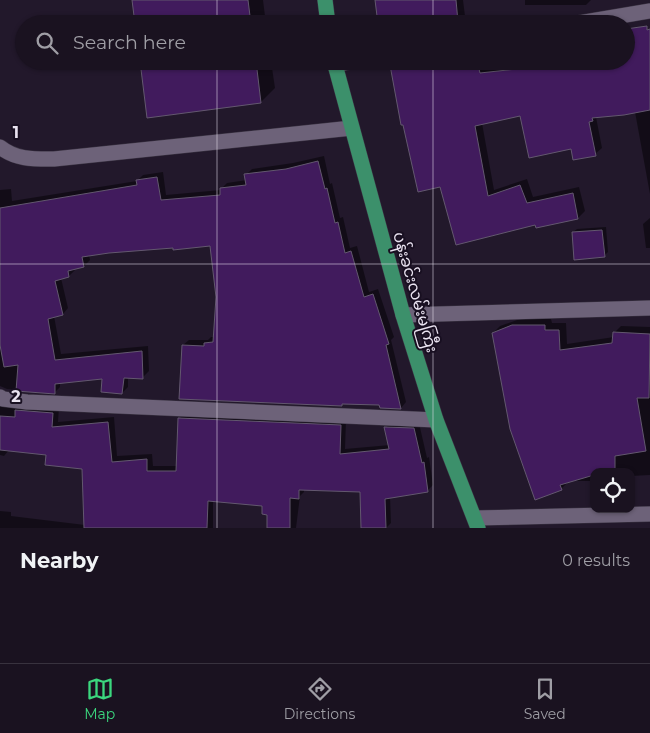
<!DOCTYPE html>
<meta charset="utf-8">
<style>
:root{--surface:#1a1220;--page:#231b29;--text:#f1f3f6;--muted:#9f9ea5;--line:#38323e;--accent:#3bd77e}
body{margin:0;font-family:Montserrat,"Noto Sans Myanmar",sans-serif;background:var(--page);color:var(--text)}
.controls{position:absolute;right:15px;bottom:15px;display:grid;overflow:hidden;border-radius:10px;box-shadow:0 1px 4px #0004}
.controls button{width:45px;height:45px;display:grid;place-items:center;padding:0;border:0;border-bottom:1px solid var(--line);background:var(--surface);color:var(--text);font:25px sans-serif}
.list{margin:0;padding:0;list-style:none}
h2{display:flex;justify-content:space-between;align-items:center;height:65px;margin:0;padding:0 20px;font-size:21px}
h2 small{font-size:16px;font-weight:400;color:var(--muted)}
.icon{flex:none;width:28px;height:28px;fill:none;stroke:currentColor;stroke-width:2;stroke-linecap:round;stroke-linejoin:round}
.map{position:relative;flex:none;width:650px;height:528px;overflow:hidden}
.search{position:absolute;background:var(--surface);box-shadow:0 1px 4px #0004;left:15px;right:15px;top:15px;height:55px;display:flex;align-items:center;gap:12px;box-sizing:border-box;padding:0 18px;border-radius:28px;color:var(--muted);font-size:19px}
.sheet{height:135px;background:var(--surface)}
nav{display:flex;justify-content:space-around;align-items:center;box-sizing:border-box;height:70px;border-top:1px solid var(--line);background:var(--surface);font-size:14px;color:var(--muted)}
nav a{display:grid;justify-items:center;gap:2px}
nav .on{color:var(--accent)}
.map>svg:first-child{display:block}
.shadow{fill:#0007}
.building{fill:#411b5d;stroke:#63586f}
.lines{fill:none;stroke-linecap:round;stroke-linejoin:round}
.minor-casing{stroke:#3c3544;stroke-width:16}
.primary-casing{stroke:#3c3544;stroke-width:16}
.minor{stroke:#6d6279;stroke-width:15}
.primary{stroke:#3c906b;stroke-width:15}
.grid{fill:none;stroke:#e9e2f0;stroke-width:1;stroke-opacity:0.55}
.labels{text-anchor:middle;stroke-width:4;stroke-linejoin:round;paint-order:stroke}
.street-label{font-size:16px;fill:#e9e2f0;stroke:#180f21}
.grid-label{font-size:16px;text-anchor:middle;font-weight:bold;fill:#e9e2f0;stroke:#180f21;stroke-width:4;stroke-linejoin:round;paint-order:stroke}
</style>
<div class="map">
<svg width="650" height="528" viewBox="0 0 650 528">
<rect width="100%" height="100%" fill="#22182b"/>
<g class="shadow">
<polygon points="133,0 263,0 266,24 136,24"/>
<polygon points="377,0 463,0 466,24 379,24"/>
<polygon points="525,0 591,0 586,5 525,5"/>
<polygon points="650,31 650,194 635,112 596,117 602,148 595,154 572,148 521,114 482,123 494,190 527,179 533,197 579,187 585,211 578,218 536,223 441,186 404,124 402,124 391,61 485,61 486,66 533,61 626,61"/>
<polygon points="141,61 271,61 275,88 261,102"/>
<polygon points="324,156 330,184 332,183 340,218 343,217 350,248 357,246 369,292 378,289 394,337 391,340 406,402 401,408 380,403 344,403 341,405 183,345 189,340 208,340 211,337 215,337 217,297 212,244 109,252 89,255 90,260 84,266 74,268 75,270 69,276 61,278 68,308 63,314 54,316 61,354 148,346 149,371 143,377 128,377 128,387 122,393 103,378 60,382 60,387 54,393 28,391 7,389 0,386 0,190 11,189 12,201 137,181 143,175 163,172 166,195 221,190 221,189 227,183 247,180 246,175 252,169 293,163"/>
<polygon points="650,218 650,248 646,248 643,224"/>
<polygon points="606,227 608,252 604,256 573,232 577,229"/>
<polygon points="520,319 551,319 552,323 566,323 567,344 614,337 614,333 621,326 650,327 650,475 631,476 631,472 594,472 594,481 568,481 568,482 561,489 493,333 500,326"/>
<polygon points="0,398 59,407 58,422 114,417 117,456 152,454 153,466 177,466 179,419 185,413 346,420 345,449 390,445 386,428 391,422 419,423 427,458 429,457 433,485 427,491 390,496 391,523 386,528 363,528 361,490 304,489 304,492 300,496 296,528 268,528 268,513 263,505 213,501 213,528 0,528 0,511 11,512 11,516 85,525 83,467 48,454 9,450 4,456 0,455"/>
</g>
<g class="building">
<polygon points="132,0 248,0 251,24 135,24"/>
<polygon points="375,0 456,0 458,22 442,24 378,24"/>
<polygon points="647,26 647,30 650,29 650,110 624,115 592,118 593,121 589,122 596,156 573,160 571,149 529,158 520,116 475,126 488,196 520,185 527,203 573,193 578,219 536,228 535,225 456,245 440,187 418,192 403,125 401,125 390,65 413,61 477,61 480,73 535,67 534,61 626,61 626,29"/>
<polygon points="140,61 256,61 261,103 147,118"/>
<polygon points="318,161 325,189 327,188 335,223 338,222 345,253 351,251 364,297 373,294 389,344 386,345 401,409 380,408 379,405 342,404 342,406 179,399 182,345 204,346 204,343 213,342 216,297 210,246 173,250 173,248 109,253 82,257 84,267 68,271 69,277 55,281 63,315 48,319 55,360 142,351 143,379 124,378 122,394 101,392 102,379 55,384 55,394 16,391 18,365 4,367 0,345 0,208 137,185 136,180 157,177 161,200 220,195 220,188 246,185 244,174 286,169"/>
<polygon points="602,230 605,257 574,260 572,232"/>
<polygon points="512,325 545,325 545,330 559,330 560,350 612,343 613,332 650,334 649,398 637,398 646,451 615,456 615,469 606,472 594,472 594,475 560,485 562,490 535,500 510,429 492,333"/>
<polygon points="15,410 53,413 52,427 108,422 112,462 147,459 147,471 176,471 178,418 341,425 340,454 389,449 384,427 414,428 422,463 424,462 428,492 385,499 386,528 361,528 360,492 299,490 299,499 290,498 290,528 267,528 267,515 262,514 262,506 208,501 207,528 84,528 82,469 45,465 46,455 0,450 0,416 15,417"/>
</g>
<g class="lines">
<defs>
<g id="minor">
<polyline points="573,24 650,11"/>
<polyline points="334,65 355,61"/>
<path d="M0,147C16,160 35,159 54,159L352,128"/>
<polyline points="403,315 650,308"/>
<polyline points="0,397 3,399 27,402 436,420"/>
<polyline points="475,518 650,514"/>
</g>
<g id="primary">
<polyline points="325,0 328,24"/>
<polyline points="334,61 403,315 436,420 478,528"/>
</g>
</defs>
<use href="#minor" class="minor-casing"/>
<use href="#primary" class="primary-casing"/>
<use href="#minor" class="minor"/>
<use href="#primary" class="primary"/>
</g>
<path class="grid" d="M217,0V24M433,0V24M217,61V528M433,61V528M0,264H650"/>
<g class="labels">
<g class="street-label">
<text transform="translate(416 292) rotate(74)" y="6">ပန်းခင်းလမ်းမကြီး</text>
</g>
</g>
<g class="grid-label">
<text x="16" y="138">1</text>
<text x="16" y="402">2</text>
</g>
</svg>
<div class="controls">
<button><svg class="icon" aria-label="locate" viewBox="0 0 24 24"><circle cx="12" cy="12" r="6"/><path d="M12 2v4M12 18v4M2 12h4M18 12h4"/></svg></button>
</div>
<div class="search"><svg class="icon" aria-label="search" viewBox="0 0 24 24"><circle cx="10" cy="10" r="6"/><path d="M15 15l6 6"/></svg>Search here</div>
</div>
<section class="sheet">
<h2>Nearby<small>0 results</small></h2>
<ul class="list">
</ul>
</section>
<nav>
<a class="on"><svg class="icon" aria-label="map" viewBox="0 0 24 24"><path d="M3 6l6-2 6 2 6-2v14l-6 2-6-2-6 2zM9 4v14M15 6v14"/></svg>Map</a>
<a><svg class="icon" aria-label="directions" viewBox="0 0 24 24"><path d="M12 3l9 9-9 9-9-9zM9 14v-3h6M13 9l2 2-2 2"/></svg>Directions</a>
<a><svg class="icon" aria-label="saved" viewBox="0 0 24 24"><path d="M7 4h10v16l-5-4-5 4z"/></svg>Saved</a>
</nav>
